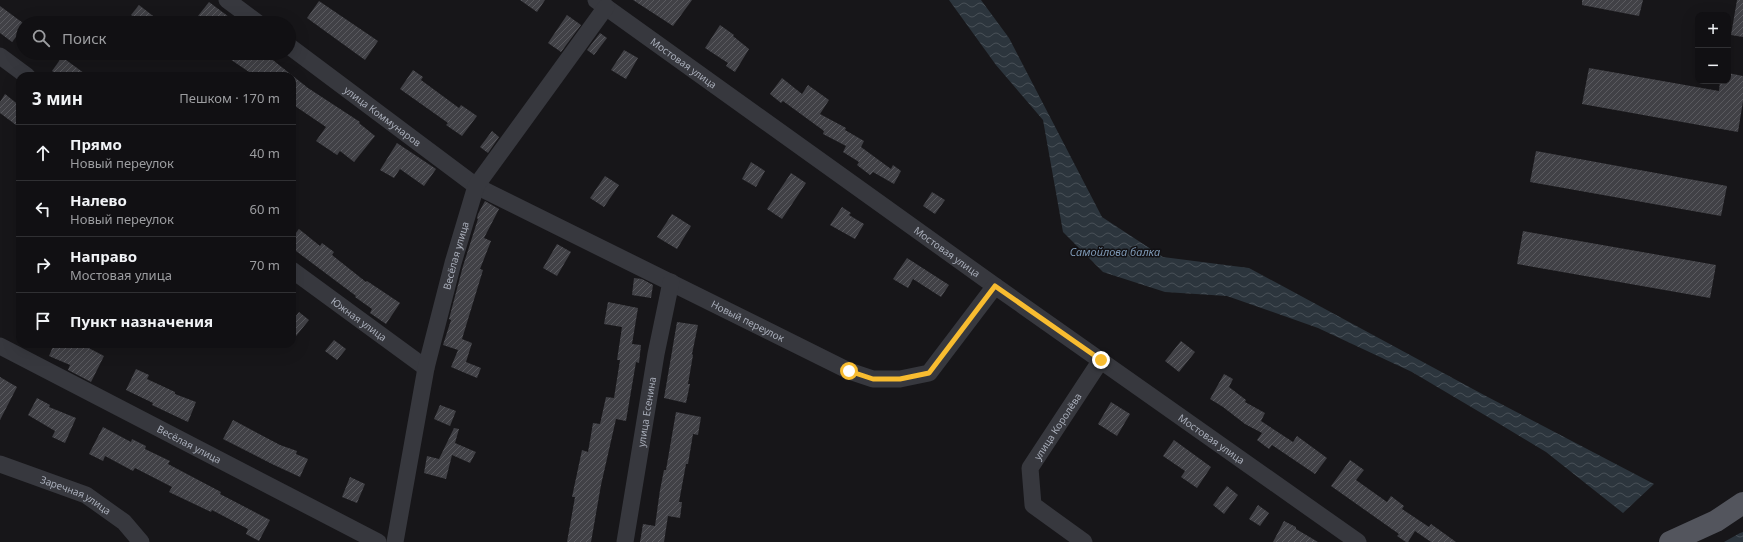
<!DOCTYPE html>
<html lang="ru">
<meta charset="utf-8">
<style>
:root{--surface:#111013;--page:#1a191c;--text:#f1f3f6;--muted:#9c9da0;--line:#303033}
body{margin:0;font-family:"Noto Sans",sans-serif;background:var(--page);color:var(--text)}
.controls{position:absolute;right:12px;top:12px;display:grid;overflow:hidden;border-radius:8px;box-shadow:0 4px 16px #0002}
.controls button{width:36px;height:36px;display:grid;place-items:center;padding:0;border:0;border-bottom:1px solid var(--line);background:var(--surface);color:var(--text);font:20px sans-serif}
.stop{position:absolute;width:12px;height:12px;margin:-9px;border:3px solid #f8bc30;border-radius:50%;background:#fff}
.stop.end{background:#f8bc30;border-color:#fff;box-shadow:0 1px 4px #0008}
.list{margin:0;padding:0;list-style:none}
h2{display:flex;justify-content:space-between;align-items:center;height:52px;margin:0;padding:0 16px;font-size:17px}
h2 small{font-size:13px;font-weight:400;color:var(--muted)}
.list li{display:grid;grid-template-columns:26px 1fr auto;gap:12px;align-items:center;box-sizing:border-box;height:56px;padding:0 16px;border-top:1px solid var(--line)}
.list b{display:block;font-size:15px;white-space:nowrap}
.list p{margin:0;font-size:13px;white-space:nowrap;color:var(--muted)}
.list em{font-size:13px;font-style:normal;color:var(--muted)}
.icon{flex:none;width:22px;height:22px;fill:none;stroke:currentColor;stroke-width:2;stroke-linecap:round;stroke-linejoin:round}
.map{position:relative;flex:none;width:1743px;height:542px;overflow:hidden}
.search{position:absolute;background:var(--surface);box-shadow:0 4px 16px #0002;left:16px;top:16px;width:280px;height:44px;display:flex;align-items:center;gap:10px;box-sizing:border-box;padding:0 14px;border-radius:22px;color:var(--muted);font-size:15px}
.panel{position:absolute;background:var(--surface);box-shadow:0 4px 16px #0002;left:16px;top:72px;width:280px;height:276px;border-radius:12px}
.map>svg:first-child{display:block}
.water{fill:url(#water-waves)}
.building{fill:url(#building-hatch)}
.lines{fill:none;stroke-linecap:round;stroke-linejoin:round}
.minor{stroke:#37383e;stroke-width:17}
.major{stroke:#53555d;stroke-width:22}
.route{stroke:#f8bc30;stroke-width:5}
.labels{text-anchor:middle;stroke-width:3;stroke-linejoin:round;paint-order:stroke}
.street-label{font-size:10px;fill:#a8adb9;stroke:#121114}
.water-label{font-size:11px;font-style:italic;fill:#7e99b5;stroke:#121114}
</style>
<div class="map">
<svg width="1743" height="542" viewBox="0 0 1743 542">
<defs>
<pattern id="water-waves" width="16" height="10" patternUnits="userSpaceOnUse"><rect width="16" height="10" fill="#2c353d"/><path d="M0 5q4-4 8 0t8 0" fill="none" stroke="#485057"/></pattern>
<pattern id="building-hatch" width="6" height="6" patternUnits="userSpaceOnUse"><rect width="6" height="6" fill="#414146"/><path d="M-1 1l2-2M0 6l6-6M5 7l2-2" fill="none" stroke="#5a5a5f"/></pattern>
</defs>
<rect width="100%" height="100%" fill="#171619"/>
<g class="water">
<polygon points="949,0 981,0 1009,38 1102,217 1163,257 1249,268 1484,395 1654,484 1623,513 1546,452 1488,417 1412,372 1318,328 1227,296 1165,292 1103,272 1063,232 1043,120 996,65"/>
<polygon points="1743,532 1743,542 1724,542 1740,533"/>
</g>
<g class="building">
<polygon points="520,0 545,0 537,12"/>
<polygon points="633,0 692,0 673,26"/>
<polygon points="1582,0 1643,0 1639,16 1582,5"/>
<polygon points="1737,0 1743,0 1743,37 1731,35"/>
<polygon points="319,1 378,41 365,60 307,18"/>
<polygon points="209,2 237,23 207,23 198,16"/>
<polygon points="139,5 162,23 141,23 131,15"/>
<polygon points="0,6 23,23 23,28 12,42 0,33"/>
<polygon points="567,15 581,25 561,52 548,43"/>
<polygon points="720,25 734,35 733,36 749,49 735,72 726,66 728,63 705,48"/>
<polygon points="600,33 607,38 594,55 587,50"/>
<polygon points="624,50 638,58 626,79 611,70"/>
<polygon points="221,53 264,53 308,88 360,122 359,123 375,136 354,162 340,151 337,155 316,141 326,127 292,104 292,76 255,76"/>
<polygon points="62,57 88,76 59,76 52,71"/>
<polygon points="1589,68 1719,91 1720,81 1728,81 1728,73 1743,76 1743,101 1738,132 1582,104"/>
<polygon points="413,70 423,77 421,80 459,108 461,105 477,116 462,136 446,125 448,123 400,89"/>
<polygon points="782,78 802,94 808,85 829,100 820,114 846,128 845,130 864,141 861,147 891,169 893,165 901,171 894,184 873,172 870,175 857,165 859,162 843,152 846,146 823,134 824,131 783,101 781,103 770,94"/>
<polygon points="5,94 20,106 20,128 0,113 0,102"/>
<polygon points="492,131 499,137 488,153 480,147"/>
<polygon points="397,143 436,169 424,186 400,169 394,178 380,170"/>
<polygon points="1536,151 1727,186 1721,216 1530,182"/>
<polygon points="751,162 765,171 756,187 742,179"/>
<polygon points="791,173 806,183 782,219 767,209"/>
<polygon points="605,176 619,185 604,207 590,198"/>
<polygon points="932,192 945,200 935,214 923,206"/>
<polygon points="485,201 499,209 484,238 491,241 480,269 483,270 462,339 472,343 466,362 481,368 477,378 451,367 458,350 443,345 451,320 449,319 463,266 478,219 477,218 478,214"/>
<polygon points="842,207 851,213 849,215 864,224 855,239 830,225"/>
<polygon points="672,214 691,226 677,249 657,237"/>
<polygon points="299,229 320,246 322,243 334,252 332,255 366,282 367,281 400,303 386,324 370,313 372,309 355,297 356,296 292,248 292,238"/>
<polygon points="1523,231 1716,265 1710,298 1517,264"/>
<polygon points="557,244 571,252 557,276 543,268"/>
<polygon points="907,258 949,285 941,297 913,279 908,288 893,279"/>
<polygon points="634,278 642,279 653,285 651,298 632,295"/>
<polygon points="608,302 638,308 632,344 641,345 639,363 636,362 626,421 616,419 601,485 591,542 567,542 575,497 572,497 582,450 588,452 593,423 600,424 606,397 614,398 620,360 617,360 622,327 604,324"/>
<polygon points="299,312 309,320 292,341 292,321"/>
<polygon points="677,322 698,325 692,354 693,355 688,384 690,384 686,403 664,398"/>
<polygon points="334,340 346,349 337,360 325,351"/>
<polygon points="1181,341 1195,352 1179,372 1165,361"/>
<polygon points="54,344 81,344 104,356 91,382 68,370 70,365 49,356"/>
<polygon points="136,369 149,375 147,379 175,392 175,394 196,402 188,422 152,405 153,403 126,390"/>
<polygon points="1224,374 1233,379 1229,387 1246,400 1245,402 1265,413 1261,421 1293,442 1297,436 1327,458 1315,474 1272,445 1269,449 1257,440 1262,433 1245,424 1223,407 1210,399"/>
<polygon points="0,377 17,387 0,420"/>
<polygon points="37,398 50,405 49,407 76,418 65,443 52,437 55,431 28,415"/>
<polygon points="1111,402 1130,414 1117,436 1098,424"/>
<polygon points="440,405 456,411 450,426 434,419"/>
<polygon points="676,412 701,417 698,435 693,434 688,464 686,464 679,502 682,502 680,518 668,516 664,542 640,542 643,524 655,526 660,490 664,470 666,470"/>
<polygon points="233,420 280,445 297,451 296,454 308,459 300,477 272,464 223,439"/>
<polygon points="103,427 131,442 132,439 146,446 145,449 170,461 168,464 221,492 220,494 270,520 259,541 246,534 248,529 212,510 211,512 169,492 172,487 135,468 133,471 105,456 103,461 89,454"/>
<polygon points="454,428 459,429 455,443 476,452 470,463 452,455 446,479 424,473 427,456 439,459"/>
<polygon points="1174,440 1211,467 1197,488 1181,477 1185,471 1163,456"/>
<polygon points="1350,460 1364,470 1356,480 1387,502 1391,496 1404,506 1402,509 1429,527 1431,524 1456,542 1431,542 1415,531 1408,542 1406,542 1397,536 1399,534 1331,486"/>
<polygon points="350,477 365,484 357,503 342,497"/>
<polygon points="1227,486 1238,495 1224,514 1213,505"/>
<polygon points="1258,505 1269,513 1260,526 1249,519"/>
<polygon points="1284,521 1296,527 1296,529 1318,542 1273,542"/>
</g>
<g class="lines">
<g class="minor">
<polyline points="227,0 258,23"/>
<path id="s1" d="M596,0L995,286L1358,542"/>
<path id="s2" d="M289,46L476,186L849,371L873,379H900L929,373L995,286"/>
<polyline points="0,56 27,76"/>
<path id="s3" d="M292,270L426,368"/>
<path id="s4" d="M0,346L378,542"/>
<path id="s5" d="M0,464L86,495L124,522L141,542"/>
<path id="s6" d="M395,542L426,368L453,263L476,186L606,7"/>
<path id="s7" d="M625,542L656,354L671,282"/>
<path id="s8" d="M1084,542L1033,505L1030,468L1101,360"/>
</g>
<polyline class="major" points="1670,542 1716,521 1743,503"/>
</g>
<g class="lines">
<polyline class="route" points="849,371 873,379 900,379 929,373 995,286 1101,360"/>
</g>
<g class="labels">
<g class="street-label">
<text dy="4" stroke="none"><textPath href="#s1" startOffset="108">Мостовая улица</textPath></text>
<text dy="4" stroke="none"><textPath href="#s2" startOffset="117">улица Коммунаров</textPath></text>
<text dy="4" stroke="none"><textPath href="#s1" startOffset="432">Мостовая улица</textPath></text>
<text dy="4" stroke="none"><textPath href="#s6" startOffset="293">Весёлая улица</textPath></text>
<text dy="4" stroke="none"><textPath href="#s3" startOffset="83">Южная улица</textPath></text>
<text dy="4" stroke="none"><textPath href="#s2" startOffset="537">Новый переулок</textPath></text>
<text dy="4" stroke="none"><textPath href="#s7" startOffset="132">улица Есенина</textPath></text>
<text dy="4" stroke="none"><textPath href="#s8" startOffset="150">улица Королёва</textPath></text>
<text dy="4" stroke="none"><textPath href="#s1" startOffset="756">Мостовая улица</textPath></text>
<text dy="4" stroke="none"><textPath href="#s4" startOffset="213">Весёлая улица</textPath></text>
<text dy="4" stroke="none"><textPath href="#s5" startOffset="82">Заречная улица</textPath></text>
</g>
<g class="water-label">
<text x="1115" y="256">Самойлова балка</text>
</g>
</g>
</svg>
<div class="controls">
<button>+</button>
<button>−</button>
</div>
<div class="stop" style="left:849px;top:371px"></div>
<div class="stop end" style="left:1101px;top:360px"></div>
<div class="search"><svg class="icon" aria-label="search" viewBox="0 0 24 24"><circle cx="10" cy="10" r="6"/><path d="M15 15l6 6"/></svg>Поиск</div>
<section class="panel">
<h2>3 мин<small>Пешком · 170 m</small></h2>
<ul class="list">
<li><svg class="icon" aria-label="ahead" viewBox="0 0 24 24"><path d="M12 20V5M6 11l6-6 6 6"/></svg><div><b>Прямо</b><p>Новый переулок</p></div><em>40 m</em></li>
<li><svg class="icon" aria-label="left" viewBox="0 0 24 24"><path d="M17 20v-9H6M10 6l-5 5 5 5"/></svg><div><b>Налево</b><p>Новый переулок</p></div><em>60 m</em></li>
<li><svg class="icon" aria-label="right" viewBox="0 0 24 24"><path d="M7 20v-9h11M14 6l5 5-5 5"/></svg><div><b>Направо</b><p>Мостовая улица</p></div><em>70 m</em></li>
<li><svg class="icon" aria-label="arrive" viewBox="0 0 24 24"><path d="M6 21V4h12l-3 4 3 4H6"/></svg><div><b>Пункт назначения</b></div></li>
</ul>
</section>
</div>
